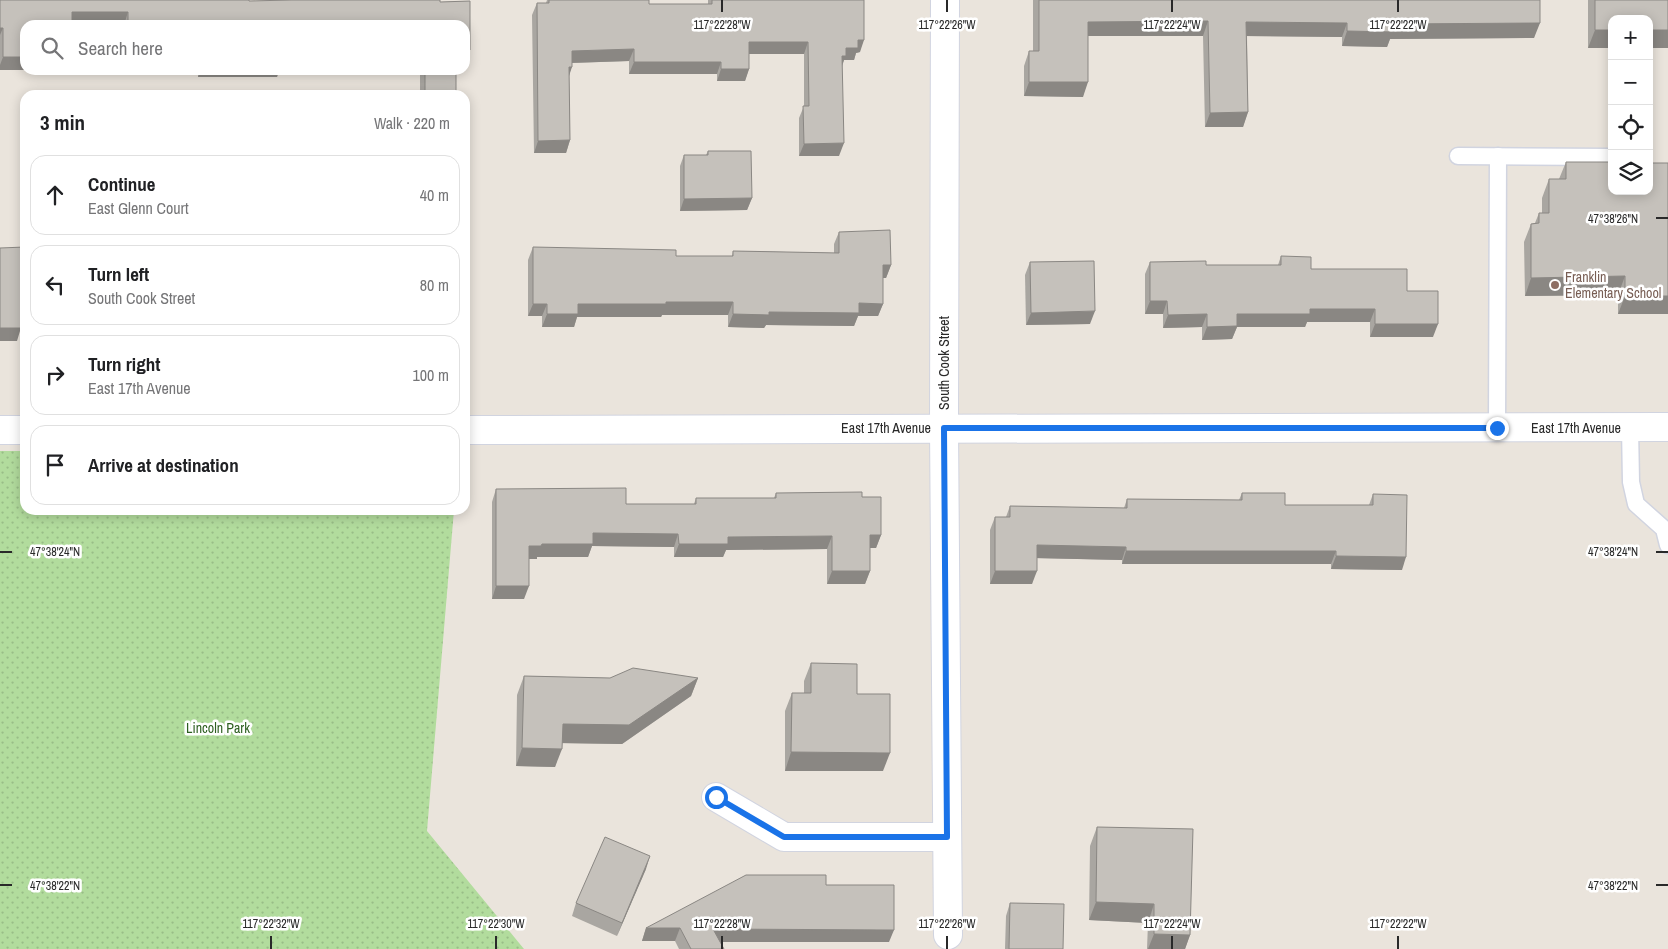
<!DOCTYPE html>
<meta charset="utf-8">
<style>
:root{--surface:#fff;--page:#f2f2f2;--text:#202124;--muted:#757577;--line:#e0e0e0}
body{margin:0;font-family:"Archivo Narrow",sans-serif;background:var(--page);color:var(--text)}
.controls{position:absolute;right:15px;top:15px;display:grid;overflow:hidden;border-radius:10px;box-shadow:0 2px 12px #0003}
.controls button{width:45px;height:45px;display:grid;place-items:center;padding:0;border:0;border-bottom:1px solid var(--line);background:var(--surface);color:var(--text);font:25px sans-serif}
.stop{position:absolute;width:15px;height:15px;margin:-11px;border:4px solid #1a73e8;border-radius:50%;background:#fff}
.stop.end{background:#1a73e8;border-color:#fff;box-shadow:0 1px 5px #0008}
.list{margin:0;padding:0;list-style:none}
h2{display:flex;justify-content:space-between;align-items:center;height:65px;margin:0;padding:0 20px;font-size:21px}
h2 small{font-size:16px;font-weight:400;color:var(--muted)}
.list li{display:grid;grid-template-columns:32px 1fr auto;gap:15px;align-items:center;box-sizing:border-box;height:80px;margin:0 10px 10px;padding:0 10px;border:1px solid var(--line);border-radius:15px}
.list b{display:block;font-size:19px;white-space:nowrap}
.list p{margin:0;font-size:16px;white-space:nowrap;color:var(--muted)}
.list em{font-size:16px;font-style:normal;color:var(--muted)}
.icon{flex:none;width:28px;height:28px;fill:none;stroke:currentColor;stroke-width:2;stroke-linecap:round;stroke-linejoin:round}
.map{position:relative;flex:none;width:1668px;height:949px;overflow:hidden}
.search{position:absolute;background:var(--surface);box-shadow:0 2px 12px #0003;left:20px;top:20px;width:450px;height:55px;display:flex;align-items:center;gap:12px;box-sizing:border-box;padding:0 18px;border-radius:15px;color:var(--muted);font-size:19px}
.panel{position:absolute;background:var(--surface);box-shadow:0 2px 12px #0003;left:20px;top:90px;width:450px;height:425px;border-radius:15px}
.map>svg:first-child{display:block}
.park{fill:url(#park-dots)}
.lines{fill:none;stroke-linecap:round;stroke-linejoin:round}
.lane-casing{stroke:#d1d4e0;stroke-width:19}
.street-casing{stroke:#d1d4e0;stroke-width:30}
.secondary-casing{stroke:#d1d4e0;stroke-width:30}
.lane{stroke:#fff;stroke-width:16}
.street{stroke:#fff;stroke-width:28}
.secondary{stroke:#fff;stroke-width:28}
.wall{fill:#a9a6a1}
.shaded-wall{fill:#8a8783}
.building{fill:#c5c1bb;stroke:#8a8783}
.route{stroke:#1a73e8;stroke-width:6}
.ticks{fill:none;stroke:#292929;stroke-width:2}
.education-dot{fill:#8d6e63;stroke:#fff;stroke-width:2}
.labels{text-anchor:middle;stroke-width:5;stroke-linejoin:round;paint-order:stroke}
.education-label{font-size:14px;fill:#785e54;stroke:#fff;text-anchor:start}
.street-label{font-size:14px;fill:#292929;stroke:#fff}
.park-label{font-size:14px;fill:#2d5f20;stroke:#fff}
.ticks-label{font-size:12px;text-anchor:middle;fill:#292929;stroke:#fff;stroke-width:5;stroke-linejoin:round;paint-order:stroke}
</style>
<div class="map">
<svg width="1668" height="949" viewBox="0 0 1668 949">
<defs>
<pattern id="park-dots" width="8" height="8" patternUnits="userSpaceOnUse" patternTransform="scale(1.25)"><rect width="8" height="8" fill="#b2dc9d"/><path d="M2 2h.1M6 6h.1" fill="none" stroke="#99bd87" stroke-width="1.8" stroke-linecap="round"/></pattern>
</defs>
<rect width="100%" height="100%" fill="#eae4dc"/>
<polygon class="park" points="0,451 25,451 25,510 454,510 427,831 524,949 0,949"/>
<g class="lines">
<defs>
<g id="lane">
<polyline points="1458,156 1612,157"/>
<polyline points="1630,427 1631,482 1636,504 1664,529 1668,545"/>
<polyline points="1497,428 1498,156"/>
</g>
<g id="street">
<polyline points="945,0 944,428 948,935"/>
<polyline points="716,797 784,837 947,837"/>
</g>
<g id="secondary">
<polyline points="0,430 25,430"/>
<polyline points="465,430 1668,427"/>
</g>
</defs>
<use href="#lane" class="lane-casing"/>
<use href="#street" class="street-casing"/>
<use href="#secondary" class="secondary-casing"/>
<use href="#lane" class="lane"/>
<use href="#street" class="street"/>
<use href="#secondary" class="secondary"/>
</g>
<g class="wall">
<polygon points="0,0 249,0 249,1 291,0 440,0 440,2 470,1 470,50 466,63 465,63 465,25 25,25 25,70 0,70"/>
<polygon points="547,0 649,0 649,4 708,4 708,0 864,0 860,52 856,53 854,60 844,60 842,67 839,156 799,156 799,118 804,106 804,54 749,54 749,69 745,81 717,81 717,74 629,74 629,61 572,63 569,76 570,140 566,153 534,153 532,15 537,3 546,3"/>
<polygon points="1033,0 1540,0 1534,38 1390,39 1387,47 1342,46 1342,37 1247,36 1248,112 1243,127 1205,127 1203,36 1088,36 1083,97 1024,96 1024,66 1029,51 1033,51"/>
<rect x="1588" y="0" width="80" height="48"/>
<polygon points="198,70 279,70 277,77 198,77"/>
<rect x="420" y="70" width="36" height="25"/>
<polygon points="708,151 752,198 747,210 680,211 680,166 684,155 706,155"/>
<polygon points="1566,162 1668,314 1618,314 1618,295 1525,296 1524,242 1531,224 1535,223 1539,213 1542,213 1542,198 1549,179 1559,179"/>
<polygon points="839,232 891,265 886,278 883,278 883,304 878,316 858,316 854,326 766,325 764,328 728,327 728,315 662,315 661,317 577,317 574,327 542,327 542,316 528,316 528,260 533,247 676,256 732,256 733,251 834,253 834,244"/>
<polygon points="1281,256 1311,269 1407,291 1433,337 1370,337 1370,322 1307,322 1305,327 1237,327 1232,339 1202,340 1202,327 1163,328 1163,314 1145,314 1145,274 1150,262 1206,265 1278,265"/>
<polygon points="1030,262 1090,324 1026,325 1025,275"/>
<polygon points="496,489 626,504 694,504 696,498 774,498 776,493 862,497 881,535 876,548 870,548 870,571 865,584 827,584 827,549 726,550 723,557 674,557 674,547 592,546 588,557 537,557 537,559 529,559 524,599 492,599 492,502"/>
<polygon points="1242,493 1285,505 1369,505 1373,494 1402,570 1331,569 1331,564 1122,564 1122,560 1037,558 1032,584 990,584 990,530 995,517 1006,517 1010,506 1124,508 1127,499 1239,500"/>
<polygon points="811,663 857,694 883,771 785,771 785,711 792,693 804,693 804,681"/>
<polygon points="524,676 610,678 698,678 691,696 622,744 562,743 555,767 516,766 517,695"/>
<polygon points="1097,827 1190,935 1185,949 1147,949 1148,923 1089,920 1090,846"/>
<polygon points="646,869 617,936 572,916 576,903"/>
<polygon points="826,885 889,942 720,942 724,949 679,949 675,941 642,941 646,928"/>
<polygon points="1010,903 1063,949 1005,949 1006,916"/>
</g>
<g class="shaded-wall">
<polygon points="72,12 128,12 124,25 68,25"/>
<polygon points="1208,21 1203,36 1083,36 1088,22"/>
<polygon points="1246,22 1347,23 1342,37 1241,36"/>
<polygon points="1540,23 1534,38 1390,39 1387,47 1342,46 1347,31 1393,24"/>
<polygon points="0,28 3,28 0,35"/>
<polygon points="1595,30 1612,30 1612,48 1588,48"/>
<rect x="1649" y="30" width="19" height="18"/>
<polygon points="858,40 864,40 860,52 856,53 854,60 844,60 841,68 842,56 846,48"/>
<polygon points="749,42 808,42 804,54 745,54"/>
<polygon points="634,49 629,61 568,63 572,51"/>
<polygon points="465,50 470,50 466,63 465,63"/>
<polygon points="3,57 25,57 25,70 0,70 0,65"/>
<polygon points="634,62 721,62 717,74 629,74"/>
<polygon points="569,67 572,67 568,79"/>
<polygon points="721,69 749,69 745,81 717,81"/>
<polygon points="201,70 279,70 277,77 198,77"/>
<polygon points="1029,82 1088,82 1083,97 1024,96"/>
<polygon points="1248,112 1243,127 1205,127 1210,113"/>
<polygon points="570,140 566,153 534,153 538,141"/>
<polygon points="844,143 839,156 799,156 804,144"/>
<polygon points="752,198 747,210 680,211 684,199"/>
<polygon points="883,265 891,265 886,278 878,278"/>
<polygon points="1625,276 1618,295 1525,296 1531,278"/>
<polygon points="1625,296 1668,296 1668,314 1618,314"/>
<polygon points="1150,301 1167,301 1163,314 1145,314"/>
<polygon points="666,302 733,302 728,315 662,315 661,317 577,317 574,327 542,327 547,314 578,304"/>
<polygon points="859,303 883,304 878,316 858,316 854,326 766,325 764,328 728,327 733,314"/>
<polygon points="533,304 547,304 542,316 528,316"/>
<polygon points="1310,309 1375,309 1370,322 1307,322 1305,327 1237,327 1232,339 1202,340 1207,327 1237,314"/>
<polygon points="1095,311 1090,324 1026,325 1031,313"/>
<polygon points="1207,314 1202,327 1163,328 1168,315"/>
<polygon points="25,318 25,331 20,331 17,341 0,341 0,328 21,319"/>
<polygon points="1375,324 1438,324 1433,337 1370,337"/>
<polygon points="593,533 678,534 674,547 592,546 588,557 537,557 537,559 524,559 529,546 542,544"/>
<polygon points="870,535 881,535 876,548 865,548"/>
<polygon points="832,536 827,549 726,550 723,557 674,557 679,544 728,537"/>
<polygon points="1037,545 1126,547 1122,560 1032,558"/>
<polygon points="1126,551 1336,551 1331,564 1122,564"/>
<polygon points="1336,556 1406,557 1402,570 1331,569"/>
<polygon points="832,571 870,571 865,584 827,584"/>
<polygon points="995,571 1037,571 1032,584 990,584"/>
<polygon points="496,586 529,586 524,599 492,599"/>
<polygon points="698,678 691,696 622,744 556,743 563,724"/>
<polygon points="522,748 562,749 555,767 516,766"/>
<polygon points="791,752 890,753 883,771 785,771"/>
<polygon points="650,856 646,869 617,936 622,923"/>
<polygon points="1096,902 1154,904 1148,923 1089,920"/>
<polygon points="646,928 680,928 675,941 642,941"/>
<polygon points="713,929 894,930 889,942 709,942"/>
<polygon points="1154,934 1190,935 1185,949 1148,949"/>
</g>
<g class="building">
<polygon points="0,0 249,0 249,1 291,0 440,0 440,2 470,1 470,50 465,50 465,25 128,25 128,12 72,12 72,25 25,25 25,57 3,57 3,28 0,28"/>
<polygon points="549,0 649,0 649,4 712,4 712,0 864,0 864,40 858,40 858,48 846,48 846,56 842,56 844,143 804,144 803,106 809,106 808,42 749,42 749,69 721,69 721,62 634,62 634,49 572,51 572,67 569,67 570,140 538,141 537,3 549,3"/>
<polygon points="1039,0 1540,0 1540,23 1393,24 1393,32 1347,31 1347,23 1246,22 1248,112 1210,113 1208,21 1088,22 1088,82 1029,82 1029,51 1039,51"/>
<polygon points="1595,0 1668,0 1668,30 1649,30 1649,19 1612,19 1612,30 1595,30"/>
<rect x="425" y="70" width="31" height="25"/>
<polygon points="708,151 751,151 752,198 684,199 684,155 708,155"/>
<polygon points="1566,162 1612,162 1612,191 1649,191 1649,163 1668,163 1668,296 1625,296 1625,276 1531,278 1531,224 1539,223 1539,213 1549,213 1549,179 1566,179"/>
<polygon points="890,230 891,265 883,265 883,304 859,303 859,313 769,312 769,315 733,314 733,302 666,302 666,304 578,304 578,314 547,314 547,304 533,304 533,247 676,250 676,256 733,256 733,251 839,253 839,232"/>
<polygon points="25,247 25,318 21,319 21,328 0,328 0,248"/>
<polygon points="1281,256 1311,257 1311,269 1407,269 1407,291 1438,291 1438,324 1375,324 1375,309 1310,309 1310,314 1237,314 1237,326 1207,327 1207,314 1168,315 1167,301 1150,301 1150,262 1206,261 1206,265 1281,265"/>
<polygon points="1094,261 1095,311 1031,313 1030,262"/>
<polygon points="626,488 626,504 696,504 696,498 776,498 776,493 862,492 862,497 881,497 881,535 870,535 870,571 832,571 832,536 728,537 728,544 679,544 678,534 593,533 593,544 542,544 541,546 529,546 529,586 496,586 496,489"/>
<polygon points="1242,493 1285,493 1285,505 1373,505 1373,494 1407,495 1406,557 1336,556 1336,551 1126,551 1126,547 1037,545 1037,571 995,571 995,517 1010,517 1010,506 1127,508 1127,499 1242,500"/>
<polygon points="811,663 857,664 857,694 890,694 890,753 791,752 792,693 811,693"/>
<polygon points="633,668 698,678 629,725 563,724 562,749 522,748 524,676 610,678"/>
<polygon points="1097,827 1193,829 1190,935 1154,934 1154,904 1096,902"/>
<polygon points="605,837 650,856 622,923 576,903"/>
<polygon points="746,875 826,875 826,885 894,885 894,930 713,929 724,949 691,949 680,928 646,928"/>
<polygon points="1010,903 1064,904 1063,949 1009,949"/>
</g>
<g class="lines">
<polyline class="route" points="716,797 784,837 947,837 944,428 1497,428"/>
</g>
<path class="ticks" d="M722,0V12M947,0V12M1172,0V12M1398,0V12M1656,218H1668M0,552H12M1656,552H1668M0,885H12M1656,885H1668M271,936V949M496,936V949M722,936V949M947,936V949M1172,936V949M1398,936V949"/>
<circle class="education-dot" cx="1555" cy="285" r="5"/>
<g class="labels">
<g class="education-label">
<text x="1565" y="282">Franklin<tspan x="1565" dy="16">Elementary School</tspan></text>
</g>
<g class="street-label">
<text transform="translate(944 363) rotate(-90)" y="5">South Cook Street</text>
<text x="886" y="433">East 17th Avenue</text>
<text x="1576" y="433">East 17th Avenue</text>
</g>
<g class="park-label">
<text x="218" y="733">Lincoln Park</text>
</g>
</g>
<g class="ticks-label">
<text x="722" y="29">117°22'28"W</text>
<text x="947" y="29">117°22'26"W</text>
<text x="1172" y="29">117°22'24"W</text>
<text x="1398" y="29">117°22'22"W</text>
<text x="1613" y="223">47°38'26"N</text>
<text x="55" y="556">47°38'24"N</text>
<text x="1613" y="556">47°38'24"N</text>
<text x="55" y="890">47°38'22"N</text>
<text x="1613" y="890">47°38'22"N</text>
<text x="271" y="928">117°22'32"W</text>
<text x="496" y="928">117°22'30"W</text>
<text x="722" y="928">117°22'28"W</text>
<text x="947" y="928">117°22'26"W</text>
<text x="1172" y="928">117°22'24"W</text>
<text x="1398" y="928">117°22'22"W</text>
</g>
</svg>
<div class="controls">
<button>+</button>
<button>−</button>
<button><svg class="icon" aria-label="locate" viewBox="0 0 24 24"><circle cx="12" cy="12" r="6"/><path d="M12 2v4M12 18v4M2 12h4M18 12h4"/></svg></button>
<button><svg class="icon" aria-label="layers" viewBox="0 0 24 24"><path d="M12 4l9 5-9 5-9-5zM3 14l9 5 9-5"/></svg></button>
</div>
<div class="stop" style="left:716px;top:797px"></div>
<div class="stop end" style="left:1497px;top:428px"></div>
<div class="search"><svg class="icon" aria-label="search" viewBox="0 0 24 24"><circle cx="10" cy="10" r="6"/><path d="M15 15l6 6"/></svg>Search here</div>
<section class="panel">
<h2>3 min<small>Walk · 220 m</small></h2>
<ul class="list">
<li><svg class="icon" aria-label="ahead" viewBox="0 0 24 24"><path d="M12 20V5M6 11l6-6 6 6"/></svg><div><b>Continue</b><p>East Glenn Court</p></div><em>40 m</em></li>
<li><svg class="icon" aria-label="left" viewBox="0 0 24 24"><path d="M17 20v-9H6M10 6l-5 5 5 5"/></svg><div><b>Turn left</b><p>South Cook Street</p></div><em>80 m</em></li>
<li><svg class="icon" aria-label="right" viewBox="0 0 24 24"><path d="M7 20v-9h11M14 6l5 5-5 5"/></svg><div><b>Turn right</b><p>East 17th Avenue</p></div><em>100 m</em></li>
<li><svg class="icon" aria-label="arrive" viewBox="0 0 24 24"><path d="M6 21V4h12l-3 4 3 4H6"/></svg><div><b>Arrive at destination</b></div></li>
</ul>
</section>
</div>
